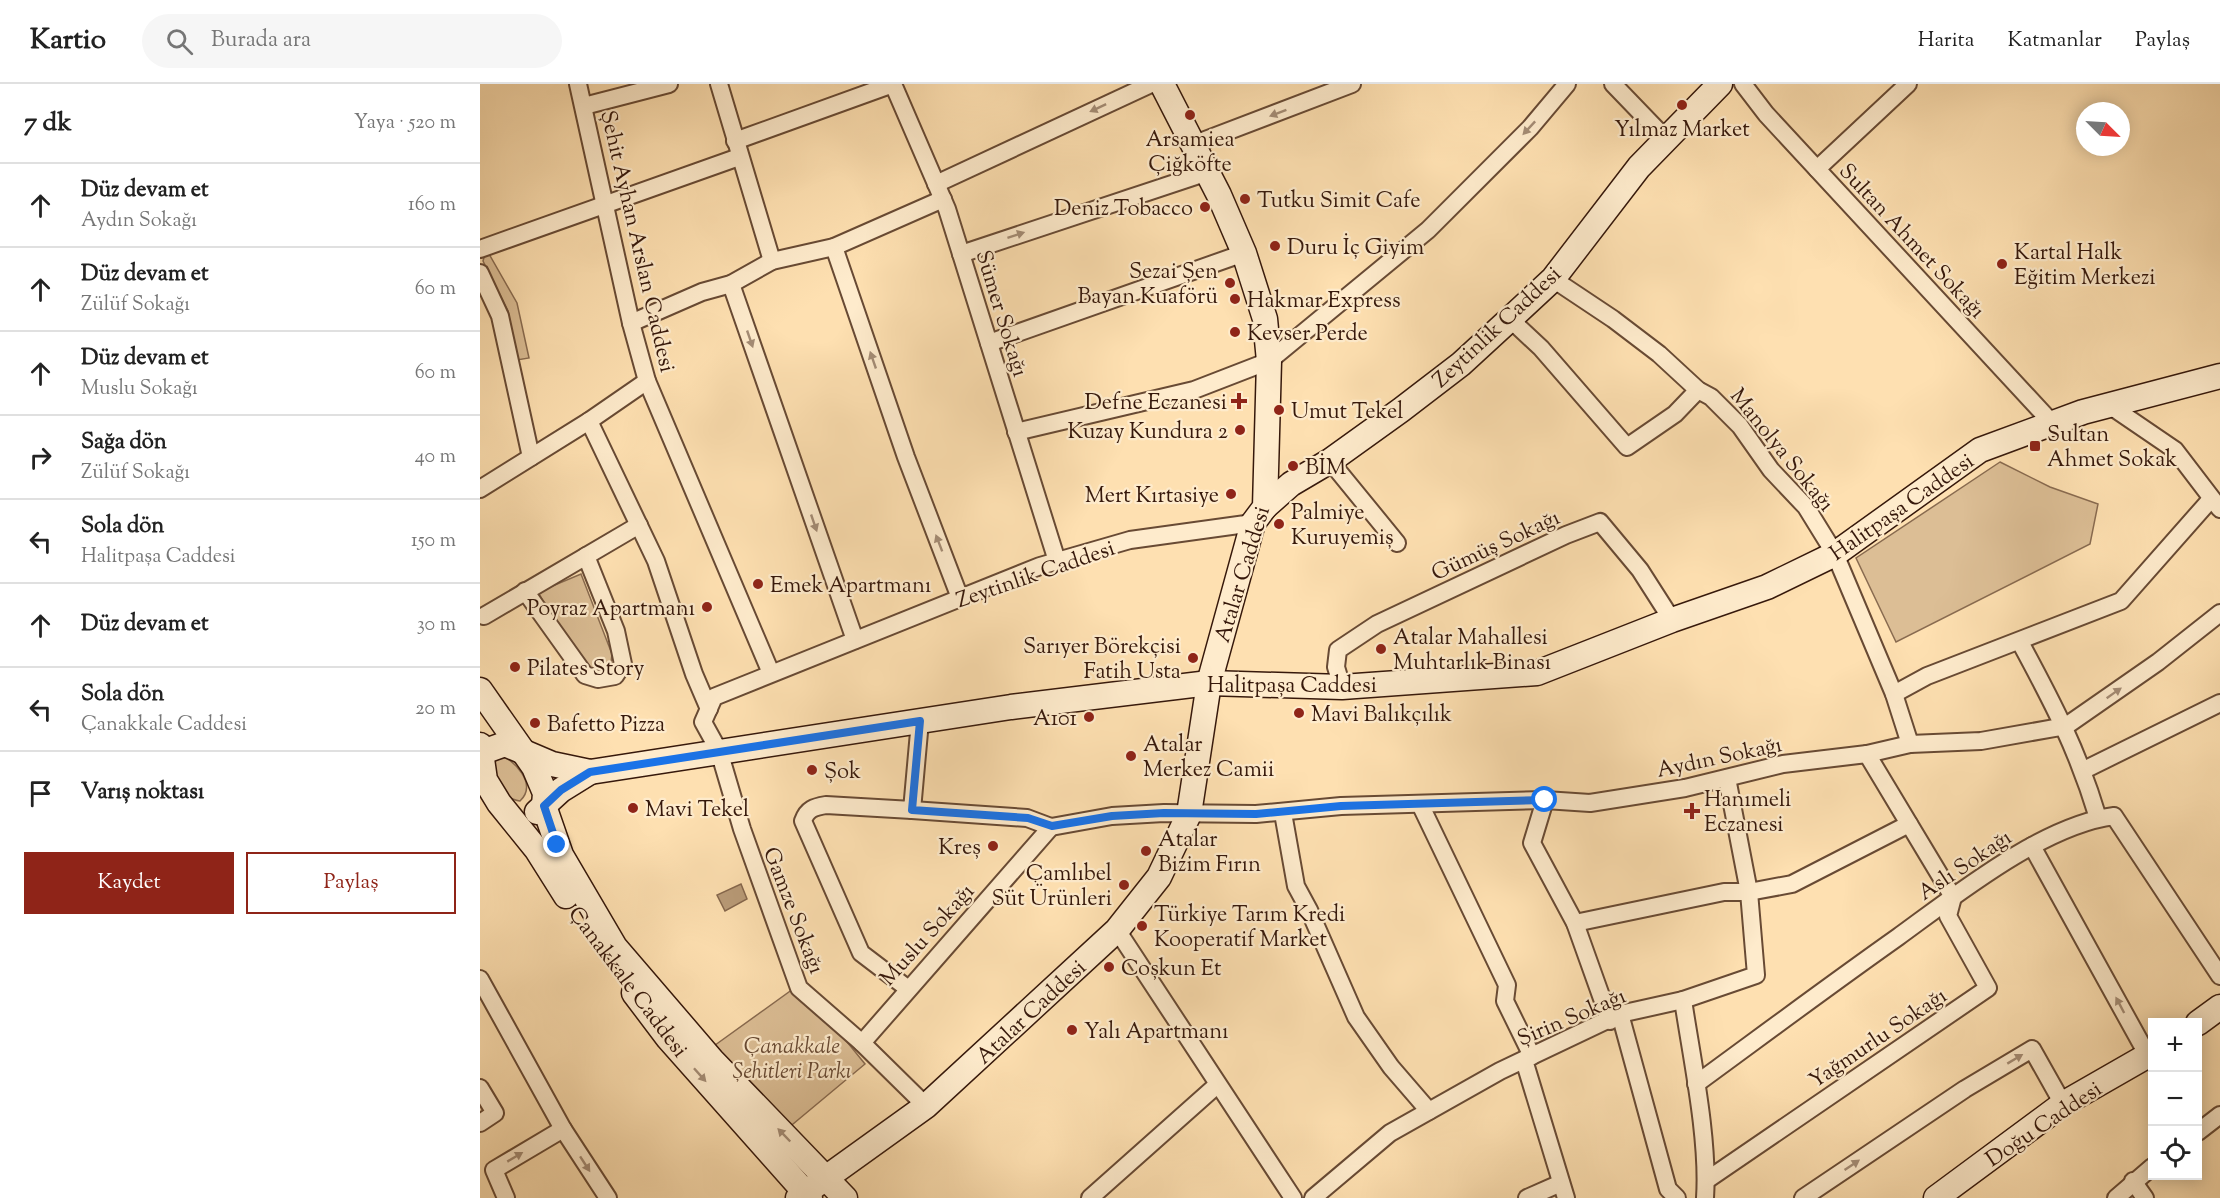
<!DOCTYPE html>
<html lang="tr">
<meta charset="utf-8">
<style>
:root{--surface:#fff;--page:#f6f6f6;--text:#222;--muted:#767676;--line:#e0e0e0;--accent:#8f2418}
body{margin:0;font-family:"Sorts Mill Goudy",serif;background:var(--page);color:var(--text)}
.controls{position:absolute;right:18px;bottom:18px;display:grid;overflow:hidden;border-radius:0px;box-shadow:0 3px 15px #0003}
.controls button{width:54px;height:54px;display:grid;place-items:center;padding:0;border:0;border-bottom:2px solid var(--line);background:var(--surface);color:var(--text);font:30px sans-serif}
.compass{position:absolute;left:1596px;top:18px;width:54px;height:54px;border-radius:50%;background:var(--surface);box-shadow:0 3px 15px #0003;rotate:114deg}
.stop{position:absolute;width:18px;height:18px;margin:-14px;border:4px solid #1a73e8;border-radius:50%;background:#fff}
.stop.end{background:#1a73e8;border-color:#fff;box-shadow:0 2px 6px #0008}
.list{margin:0;padding:0;list-style:none}
h2{display:flex;justify-content:space-between;align-items:center;height:78px;margin:0;padding:0 24px;font-size:26px}
h2 small{font-size:20px;font-weight:400;color:var(--muted)}
.list li{display:grid;grid-template-columns:39px 1fr auto;gap:18px;align-items:center;box-sizing:border-box;height:84px;padding:0 24px;border-top:2px solid var(--line)}
.list b{display:block;font-size:22px;white-space:nowrap}
.list p{margin:0;font-size:20px;white-space:nowrap;color:var(--muted)}
.list em{font-size:20px;font-style:normal;color:var(--muted)}
.actions{display:flex;gap:12px;padding:18px 24px}
.actions a{flex:1;padding:14px 0;border:2px solid var(--accent);border-radius:0px;text-align:center;font-size:21px;color:var(--accent)}
.actions .main{background:var(--accent);color:#fff}
.icon{flex:none;width:33px;height:33px;fill:none;stroke:currentColor;stroke-width:2;stroke-linecap:round;stroke-linejoin:round}
.map{position:relative;flex:none;width:1740px;height:1114px;overflow:hidden}
header{display:flex;align-items:center;gap:36px;box-sizing:border-box;height:84px;padding:0 30px;background:var(--surface);border-bottom:2px solid var(--line)}
header strong{font-size:28px}
nav{display:flex;gap:33px;margin-inline-start:auto;font-size:21px}
.search{width:420px;height:54px;background:var(--page);display:flex;align-items:center;gap:15px;box-sizing:border-box;padding:0 21px;border-radius:33px;color:var(--muted);font-size:22px}
main{display:flex}
aside{flex:1;background:var(--surface)}
.map>svg:first-child{display:block}
.green{fill:#dcbe95;stroke:#896b50;stroke-width:1.5}
.water{fill:#ba9c79;stroke:#85674d;stroke-width:1.5}
.lines{fill:none;stroke-linecap:round;stroke-linejoin:round}
.street-casing{stroke:#684a34;stroke-width:20}
.secondary-casing{stroke:#36180b;stroke-width:27}
.street{stroke:#feebcc;stroke-width:16}
.secondary{stroke:#feebcc;stroke-width:24}
.oneway{fill:#a48c75}
.route{stroke:#1a73e8;stroke-width:8}
.poi-dot{fill:#8f2418;stroke:#feebcc;stroke-width:2}
.labels{text-anchor:middle;stroke-width:4.5;stroke-linejoin:round;paint-order:stroke}
.poi-label{font-size:22px;fill:#36180b;stroke:#feebcc;text-anchor:start}
.street-label{font-size:22px;fill:#36180b;stroke:#feebcc}
.park-label{font-size:22px;font-style:italic;fill:#684a34;stroke:#feebcc}
</style>
<header>
<strong>Kartio</strong>
<div class="search"><svg class="icon" aria-label="search" viewBox="0 0 24 24"><circle cx="10" cy="10" r="6"/><path d="M15 15l6 6"/></svg>Burada ara</div>
<nav><a>Harita</a><a>Katmanlar</a><a>Paylaş</a></nav>
</header>
<main>
<aside>
<h2>7 dk<small>Yaya · 520 m</small></h2>
<ul class="list">
<li><svg class="icon" aria-label="ahead" viewBox="0 0 24 24"><path d="M12 20V5M6 11l6-6 6 6"/></svg><div><b>Düz devam et</b><p>Aydın Sokağı</p></div><em>160 m</em></li>
<li><svg class="icon" aria-label="ahead" viewBox="0 0 24 24"><path d="M12 20V5M6 11l6-6 6 6"/></svg><div><b>Düz devam et</b><p>Zülüf Sokağı</p></div><em>60 m</em></li>
<li><svg class="icon" aria-label="ahead" viewBox="0 0 24 24"><path d="M12 20V5M6 11l6-6 6 6"/></svg><div><b>Düz devam et</b><p>Muslu Sokağı</p></div><em>60 m</em></li>
<li><svg class="icon" aria-label="right" viewBox="0 0 24 24"><path d="M7 20v-9h11M14 6l5 5-5 5"/></svg><div><b>Sağa dön</b><p>Zülüf Sokağı</p></div><em>40 m</em></li>
<li><svg class="icon" aria-label="left" viewBox="0 0 24 24"><path d="M17 20v-9H6M10 6l-5 5 5 5"/></svg><div><b>Sola dön</b><p>Halitpaşa Caddesi</p></div><em>150 m</em></li>
<li><svg class="icon" aria-label="ahead" viewBox="0 0 24 24"><path d="M12 20V5M6 11l6-6 6 6"/></svg><div><b>Düz devam et</b></div><em>30 m</em></li>
<li><svg class="icon" aria-label="left" viewBox="0 0 24 24"><path d="M17 20v-9H6M10 6l-5 5 5 5"/></svg><div><b>Sola dön</b><p>Çanakkale Caddesi</p></div><em>20 m</em></li>
<li><svg class="icon" aria-label="arrive" viewBox="0 0 24 24"><path d="M6 21V4h12l-3 4 3 4H6"/></svg><div><b>Varış noktası</b></div></li>
</ul>
<div class="actions"><a class="main">Kaydet</a><a>Paylaş</a></div>
</aside>
<div class="map">
<svg width="1740" height="1114" viewBox="0 0 1740 1114">
<rect width="100%" height="100%" fill="#fee0b1"/>
<filter id="stains"><feTurbulence type="fractalNoise" baseFrequency=".00333" numOctaves="4"/><feColorMatrix values="0 0 0 0 .2 0 0 0 0 .09 0 0 0 0 .02 0 0 0 .5 -.17"/></filter>
<radialGradient id="worn" r=".72"><stop offset=".6" stop-color="#630" stop-opacity="0"/><stop offset="1" stop-color="#630" stop-opacity=".3"/></radialGradient>
<g class="green">
<polygon points="5,170 9,170 37,219 49,274 37,276 28,227 3,177"/>
<polygon points="1520,378 1570,403 1618,420 1610,460 1416,558 1376,474"/>
<polygon points="101,490 132,570 131,579 123,587 114,589 91,566 58,508"/>
<path d="M18,670C34,675 58,700 40,717C20,715 9,686 18,670Z"/>
<polygon points="320,900 385,980 307,1045 231,964"/>
</g>
<polygon class="water" points="261,800 267,815 245,827 237,811"/>
<g class="lines">
<defs>
<g id="street">
<polyline points="98,0 151,239 167,297 291,589"/>
<polyline points="239,0 292,177"/>
<polyline points="1133,0 1186,55"/>
<polyline points="1263,0 1286,30 1573,340"/>
<polyline points="104,22 189,0"/>
<polyline points="255,57 413,0 467,125 577,477"/>
<polyline points="712,61 872,0"/>
<polyline points="1337,85 1428,0"/>
<polyline points="456,100 671,0"/>
<polyline points="354,163 426,373 480,514"/>
<polyline points="0,165 259,73"/>
<polyline points="481,170 725,89"/>
<polyline points="0,189 20,232 51,373"/>
<polyline points="1073,195 1133,235 1179,270 1218,306 1231,313 1260,342 1291,386 1326,423 1355,470 1414,610 1430,660"/>
<polyline points="251,200 375,556"/>
<polyline points="1030,235 1061,264 1147,363 1195,330 1218,306"/>
<polyline points="151,239 222,208 251,200 292,177 354,163 463,115"/>
<polyline points="509,259 764,169"/>
<polyline points="1629,321 1695,366 1740,425"/>
<polyline points="109,337 176,477 214,590 229,625"/>
<polyline points="536,348 714,306 789,277 948,146 1050,44 1087,0"/>
<polyline points="850,377 917,459"/>
<polyline points="0,405 109,337 167,297"/>
<polyline points="45,507 105,591 118,595 135,592 143,580 136,547 106,472"/>
<polyline points="4,532 159,441"/>
<path d="M1540,558C1573,619 1598,667 1618,734"/>
<polyline points="862,603 856,583 858,566 897,540 1086,451 1120,438 1160,486 1192,536"/>
<polyline points="1414,610 1447,592 1641,517 1731,415"/>
<polyline points="1604,686 1740,619"/>
<polyline points="1065,716 1052,759 1095,839 1130,937"/>
<polyline points="940,720 1027,901 1025,917 1052,972"/>
<polyline points="803,729 816,802 829,826 876,933 911,983 949,1027"/>
<polyline points="571,743 632,732 684,729 776,730 861,722 1065,716 1110,719 1205,704 1303,680 1387,670 1430,660 1501,657 1586,642 1678,578 1740,529"/>
<polyline points="1552,762 1668,972"/>
<polyline points="1095,839 1244,808 1269,808 1312,800 1429,740"/>
<polyline points="637,846 813,1114"/>
<polyline points="0,895 83,1045 128,1114"/>
<path d="M427,904L381,869L323,737C327,725 334,723 346,721L432,726L440,637"/>
<path d="M1203,916C1212,976 1229,1055 1225,1114"/>
<polyline points="1140,930 1188,1105 1197,1114"/>
<polyline points="382,959 571,743 547,734 432,726"/>
<polyline points="1044,976 1086,1114"/>
<path d="M1216,1000C1283,951 1350,901 1418,853C1476,811 1563,741 1634,732L1740,892"/>
<polyline points="0,1004 15,1029 0,1039"/>
<polyline points="446,1022 382,959 319,904 262,745 239,667 223,638 234,613 560,482 650,456 773,439"/>
<polyline points="1718,1048 1740,1031"/>
<polyline points="1227,1096 1508,904 1468,832 1473,813 1387,670"/>
<polyline points="1653,1097 1665,1114"/>
<polyline points="26,1114 14,1086 83,1045"/>
<polyline points="610,1114 737,1001"/>
<polyline points="833,1114 910,1049 1020,987 1140,930 1203,916 1276,891 1269,808 1247,694"/>
<polyline points="1047,1114 1081,1099"/>
<polyline points="1323,1114 1485,1005 1552,965 1583,1020"/>
<polyline points="1636,1114 1672,1083"/>
</g>
<g id="secondary">
<polyline points="785,423 811,400 850,377 921,326 981,280 1030,235 1073,195 1159,83 1240,0"/>
<polyline points="0,606 54,683 65,709 64,722 81,771 135,863 232,976 365,1114"/>
<polyline points="0,661 5,696 19,719 57,766 86,812"/>
<polyline points="0,669 25,660 72,680 110,688 531,623 729,599 862,603 1057,589 1192,536 1287,503 1355,470 1500,366 1603,328 1740,292"/>
<polyline points="57,728 81,706 110,688"/>
<polyline points="154,909 188,954 330,1114"/>
<polyline points="1718,939 1740,923"/>
<polyline points="318,1114 446,1022 637,846 679,793 709,730 729,599 773,439 785,423 789,277 785,235 764,169 739,111 682,0"/>
<polyline points="1456,1114 1583,1020 1672,969"/>
</g>
</defs>
<use href="#street" class="street-casing"/>
<use href="#secondary" class="secondary-casing"/>
<use href="#street" class="street"/>
<use href="#secondary" class="secondary"/>
</g>
<defs><path id="oneway-solid" d="M-6-.8H1V-3.2L6.5 0L1 3.2V.8H-6Z" transform="scale(1.5)"/></defs>
<g class="oneway">
<use href="#oneway-solid" transform="translate(618 24) rotate(155)"/>
<use href="#oneway-solid" transform="translate(798 29) rotate(159)"/>
<use href="#oneway-solid" transform="translate(1049 44) rotate(133)"/>
<use href="#oneway-solid" transform="translate(536 151) rotate(-18)"/>
<use href="#oneway-solid" transform="translate(270 255) rotate(71)"/>
<use href="#oneway-solid" transform="translate(393 276) rotate(-109)"/>
<use href="#oneway-solid" transform="translate(334 439) rotate(71)"/>
<use href="#oneway-solid" transform="translate(459 459) rotate(-111)"/>
<use href="#oneway-solid" transform="translate(1634 609) rotate(-35)"/>
<use href="#oneway-solid" transform="translate(1640 921) rotate(-118)"/>
<use href="#oneway-solid" transform="translate(1535 975) rotate(-31)"/>
<use href="#oneway-solid" transform="translate(220 991) rotate(48)"/>
<use href="#oneway-solid" transform="translate(304 1051) rotate(-134)"/>
<use href="#oneway-solid" transform="translate(35 1073) rotate(-31)"/>
<use href="#oneway-solid" transform="translate(105 1080) rotate(57)"/>
<use href="#oneway-solid" transform="translate(1372 1081) rotate(-34)"/>
</g>
<g class="lines">
<polyline class="route" points="77,761 64,722 81,706 110,688 440,637 432,726 548,734 572,742 632,732 684,729 776,730 861,722 1065,716"/>
</g>
<g class="poi-dot">
<circle cx="1202" cy="21" r="6"/>
<circle cx="710" cy="31" r="6"/>
<circle cx="765" cy="115" r="6"/>
<circle cx="725" cy="123" r="6"/>
<circle cx="795" cy="162" r="6"/>
<circle cx="1522" cy="180" r="6"/>
<circle cx="750" cy="199" r="6"/>
<circle cx="755" cy="215" r="6"/>
<circle cx="755" cy="248" r="6"/>
<path d="M756 308h6v6h6v6h-6v6h-6v-6h-6v-6h6z"/>
<circle cx="799" cy="326" r="6"/>
<circle cx="760" cy="346" r="6"/>
<rect x="1549" y="356" width="12" height="12" rx="3"/>
<circle cx="813" cy="382" r="6"/>
<circle cx="751" cy="410" r="6"/>
<circle cx="799" cy="440" r="6"/>
<circle cx="278" cy="500" r="6"/>
<circle cx="227" cy="523" r="6"/>
<circle cx="901" cy="565" r="6"/>
<circle cx="713" cy="574" r="6"/>
<circle cx="35" cy="583" r="6"/>
<circle cx="819" cy="629" r="6"/>
<circle cx="609" cy="633" r="6"/>
<circle cx="55" cy="639" r="6"/>
<circle cx="651" cy="672" r="6"/>
<circle cx="332" cy="686" r="6"/>
<circle cx="153" cy="724" r="6"/>
<path d="M1209 718h6v6h6v6h-6v6h-6v-6h-6v-6h6z"/>
<circle cx="513" cy="762" r="6"/>
<circle cx="666" cy="767" r="6"/>
<circle cx="644" cy="801" r="6"/>
<circle cx="662" cy="842" r="6"/>
<circle cx="629" cy="883" r="6"/>
<circle cx="592" cy="946" r="6"/>
</g>
<g class="labels">
<g class="poi-label">
<text x="1202" y="52" text-anchor="middle">Yılmaz Market</text>
<text x="710" y="62" text-anchor="middle">Arsamiea<tspan x="710" dy="25">Çiğköfte</tspan></text>
<text x="777" y="123">Tutku Simit Cafe</text>
<text x="713" y="131" text-anchor="end">Deniz Tobacco</text>
<text x="807" y="170">Duru İç Giyim</text>
<text x="1534" y="175">Kartal Halk<tspan x="1534" dy="25">Eğitim Merkezi</tspan></text>
<text x="738" y="194" text-anchor="end">Sezai Şen<tspan x="738" dy="25">Bayan Kuaförü</tspan></text>
<text x="767" y="223">Hakmar Express</text>
<text x="767" y="256">Kevser Perde</text>
<text x="747" y="325" text-anchor="end">Defne Eczanesi</text>
<text x="811" y="334">Umut Tekel</text>
<text x="748" y="354" text-anchor="end">Kuzay Kundura 2</text>
<text x="1567" y="357">Sultan<tspan x="1567" dy="25">Ahmet Sokak</tspan></text>
<text x="825" y="390">BİM</text>
<text x="739" y="418" text-anchor="end">Mert Kırtasiye</text>
<text x="811" y="435">Palmiye<tspan x="811" dy="25">Kuruyemiş</tspan></text>
<text x="290" y="508">Emek Apartmanı</text>
<text x="215" y="531" text-anchor="end">Poyraz Apartmanı</text>
<text x="913" y="560">Atalar Mahallesi<tspan x="913" dy="25">Muhtarlık Binası</tspan></text>
<text x="701" y="569" text-anchor="end">Sarıyer Börekçisi<tspan x="701" dy="25">Fatih Usta</tspan></text>
<text x="47" y="591">Pilates Story</text>
<text x="831" y="637">Mavi Balıkçılık</text>
<text x="597" y="641" text-anchor="end">A101</text>
<text x="67" y="647">Bafetto Pizza</text>
<text x="663" y="667">Atalar<tspan x="663" dy="25">Merkez Camii</tspan></text>
<text x="344" y="694">Şok</text>
<text x="1224" y="722">Hanımeli<tspan x="1224" dy="25">Eczanesi</tspan></text>
<text x="165" y="732">Mavi Tekel</text>
<text x="678" y="762">Atalar<tspan x="678" dy="25">Bizim Fırın</tspan></text>
<text x="501" y="770" text-anchor="end">Kreş</text>
<text x="632" y="796" text-anchor="end">Çamlıbel<tspan x="632" dy="25">Süt Ürünleri</tspan></text>
<text x="674" y="837">Türkiye Tarım Kredi<tspan x="674" dy="25">Kooperatif Market</tspan></text>
<text x="641" y="891">Coşkun Et</text>
<text x="604" y="954">Yalı Apartmanı</text>
</g>
<g class="street-label">
<text transform="translate(1433 156) rotate(47)" y="8">Sultan Ahmet Sokağı</text>
<text transform="translate(159 157) rotate(77)" y="8">Şehit Ayhan Arslan Caddesi</text>
<text transform="translate(523 229) rotate(73)" y="8">Sümer Sokağı</text>
<text transform="translate(1016 242) rotate(-43)" y="8">Zeytinlik Caddesi</text>
<text transform="translate(1303 365) rotate(51)" y="8">Manolya Sokağı</text>
<text transform="translate(1421 422) rotate(-35)" y="8">Halitpaşa Caddesi</text>
<text transform="translate(1015 460) rotate(-25)" y="8">Gümüş Sokağı</text>
<text transform="translate(555 489) rotate(-19)" y="8">Zeytinlik Caddesi</text>
<text transform="translate(761 490) rotate(-73)" y="8">Atalar Caddesi</text>
<text x="812" y="608">Halitpaşa Caddesi</text>
<text transform="translate(1239 672) rotate(-12)" y="8">Aydın Sokağı</text>
<text transform="translate(1484 780) rotate(-34)" y="8">Aslı Sokağı</text>
<text transform="translate(315 826) rotate(69)" y="8">Gamze Sokağı</text>
<text transform="translate(446 850) rotate(-48)" y="8">Muslu Sokağı</text>
<text transform="translate(149 897) rotate(53)" y="8">Çanakkale Caddesi</text>
<text transform="translate(550 927) rotate(-43)" y="8">Atalar Caddesi</text>
<text transform="translate(1091 932) rotate(-23)" y="8">Şirin Sokağı</text>
<text transform="translate(1397 953) rotate(-34)" y="8">Yağmurlu Sokağı</text>
<text transform="translate(1563 1039) rotate(-34)" y="8">Doğu Caddesi</text>
</g>
<g class="park-label">
<text x="312" y="969">Çanakkale<tspan x="312" dy="25">Şehitleri Parkı</tspan></text>
</g>
</g>
<rect width="100%" height="100%" filter="url(#stains)"/>
<rect width="100%" height="100%" fill="url(#worn)"/>
</svg>
<div class="controls">
<button>+</button>
<button>−</button>
<button><svg class="icon" aria-label="locate" viewBox="0 0 24 24"><circle cx="12" cy="12" r="6"/><path d="M12 2v4M12 18v4M2 12h4M18 12h4"/></svg></button>
</div>
<svg class="compass" viewBox="-18 -18 36 36"><path d="M0-13l5 13h-10z" fill="#e53935"/><path d="M0 13l5-13h-10z" fill="#767676"/></svg>
<div class="stop" style="left:1065px;top:716px"></div>
<div class="stop end" style="left:77px;top:761px"></div>
</div>
</main>
